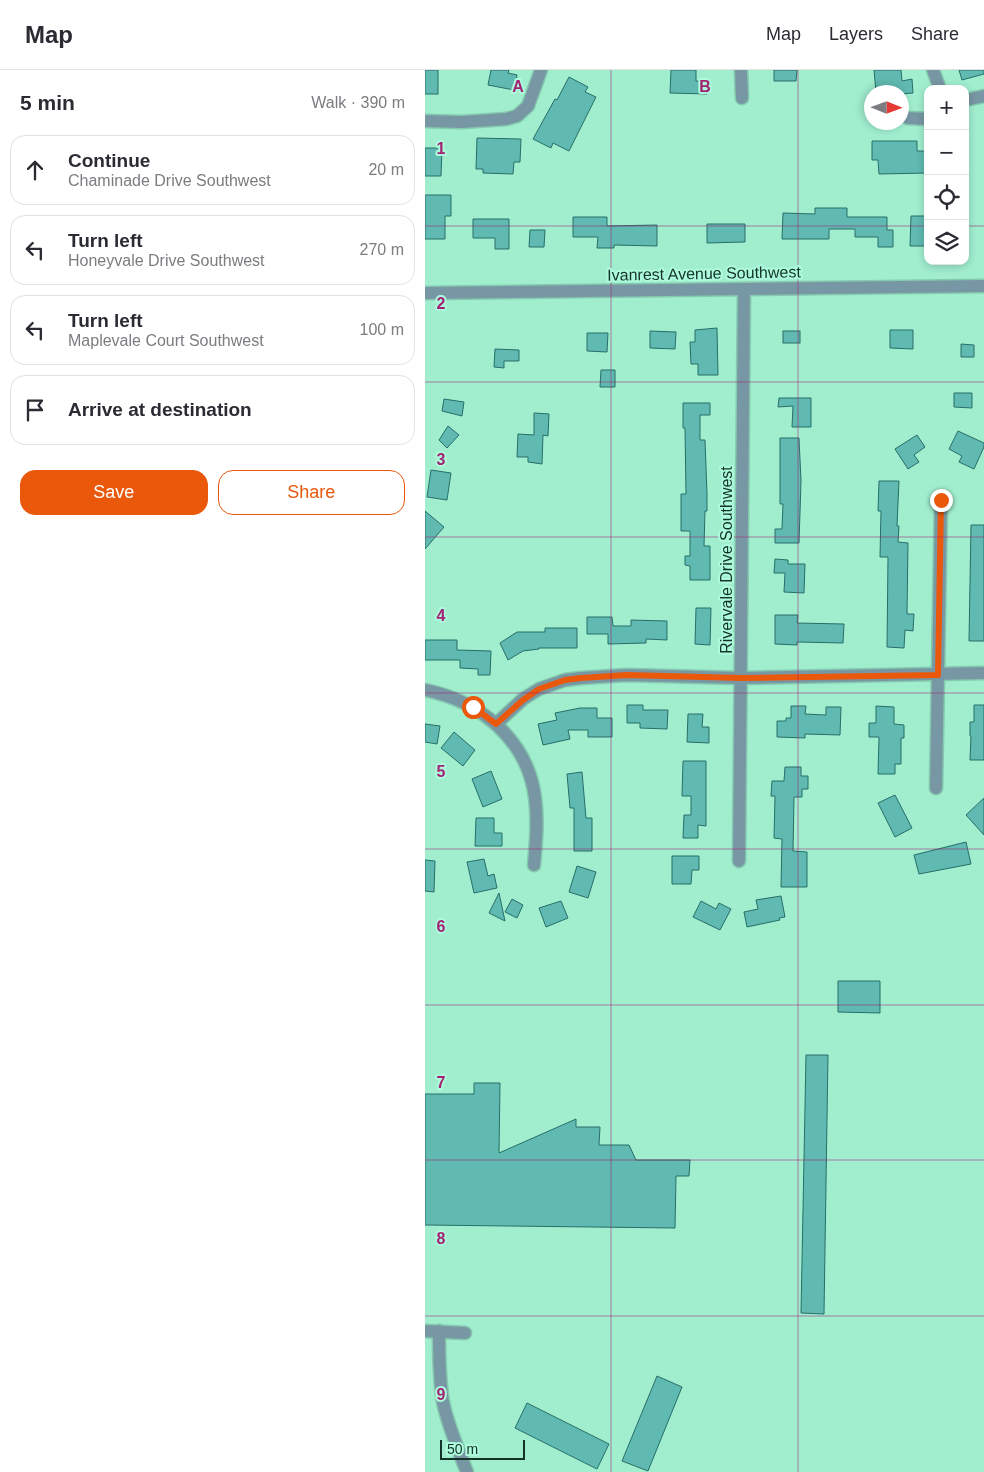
<!DOCTYPE html>
<meta charset="utf-8">
<style>
:root{--surface:#fff;--page:#f7f7f7;--text:#2b2b33;--muted:#7c7c81;--line:#e1e1e2;--accent:#ea580c}
body{margin:0;font-family:Arial,sans-serif;background:var(--page);color:var(--text)}
.controls{position:absolute;right:15px;top:15px;display:grid;overflow:hidden;border-radius:10px;box-shadow:0 2px 8px #0003}
.controls button{width:45px;height:45px;display:grid;place-items:center;padding:0;border:0;border-bottom:1px solid var(--line);background:var(--surface);color:var(--text);font:25px sans-serif}
.compass{position:absolute;left:439px;top:15px;width:45px;height:45px;border-radius:50%;background:var(--surface);box-shadow:0 2px 8px #0003;rotate:91deg}
.scale{position:absolute;left:15px;bottom:12px;width:85px;box-sizing:border-box;padding-left:5px;border:2px solid #133328;border-top:0;font-size:14px;line-height:18px;white-space:nowrap;color:#133328;-webkit-text-stroke:4px #aefbdc;paint-order:stroke}
.stop{position:absolute;width:15px;height:15px;margin:-11px;border:4px solid #ea580c;border-radius:50%;background:#fff}
.stop.end{background:#ea580c;border-color:#fff;box-shadow:0 1px 5px #0008}
.list{margin:0;padding:0;list-style:none}
h2{display:flex;justify-content:space-between;align-items:center;height:65px;margin:0;padding:0 20px;font-size:21px}
h2 small{font-size:16px;font-weight:400;color:var(--muted)}
.list li{display:grid;grid-template-columns:32px 1fr auto;gap:15px;align-items:center;box-sizing:border-box;height:70px;margin:0 10px 10px;padding:0 10px;border:1px solid var(--line);border-radius:15px}
.list b{display:block;font-size:19px;white-space:nowrap}
.list p{margin:0;font-size:16px;white-space:nowrap;color:var(--muted)}
.list em{font-size:16px;font-style:normal;color:var(--muted)}
.actions{display:flex;gap:10px;padding:15px 20px}
.actions a{flex:1;padding:11px 0;border:1px solid var(--accent);border-radius:15px;text-align:center;font-size:18px;color:var(--accent)}
.actions .main{background:var(--accent);color:#fff}
.icon{flex:none;width:28px;height:28px;fill:none;stroke:currentColor;stroke-width:2;stroke-linecap:round;stroke-linejoin:round}
.map{position:relative;flex:none;width:559px;height:1402px;overflow:hidden}
header{display:flex;align-items:center;gap:30px;box-sizing:border-box;height:70px;padding:0 25px;background:var(--surface);border-bottom:1px solid var(--line)}
header strong{font-size:24px}
nav{display:flex;gap:28px;margin-inline-start:auto;font-size:18px}
main{display:flex}
aside{flex:1;background:var(--surface)}
.map>svg:first-child{display:block}
.building{fill:#60bab1;stroke:#276e68}
.lines{fill:none;stroke-linecap:round;stroke-linejoin:round}
.minor-casing{stroke:#85c9ae;stroke-width:15}
.tertiary-casing{stroke:#85c9ae;stroke-width:15}
.minor{stroke:#7897a4;stroke-width:12}
.tertiary{stroke:#7897a4;stroke-width:12}
.route{stroke:#ea580c;stroke-width:6}
.grid{fill:none;stroke:#a22273;stroke-width:1;stroke-opacity:0.55}
.labels{text-anchor:middle;stroke-width:4;stroke-linejoin:round;paint-order:stroke}
.street-label{font-size:16px;fill:#133328;stroke:#aefbdc}
.grid-label{font-size:16px;text-anchor:middle;font-weight:bold;fill:#a22273;stroke:#aefbdc;stroke-width:4;stroke-linejoin:round;paint-order:stroke}
</style>
<header>
<strong>Map</strong>
<nav><a>Map</a><a>Layers</a><a>Share</a></nav>
</header>
<main>
<aside>
<h2>5 min<small>Walk · 390 m</small></h2>
<ul class="list">
<li><svg class="icon" aria-label="ahead" viewBox="0 0 24 24"><path d="M12 20V5M6 11l6-6 6 6"/></svg><div><b>Continue</b><p>Chaminade Drive Southwest</p></div><em>20 m</em></li>
<li><svg class="icon" aria-label="left" viewBox="0 0 24 24"><path d="M17 20v-9H6M10 6l-5 5 5 5"/></svg><div><b>Turn left</b><p>Honeyvale Drive Southwest</p></div><em>270 m</em></li>
<li><svg class="icon" aria-label="left" viewBox="0 0 24 24"><path d="M17 20v-9H6M10 6l-5 5 5 5"/></svg><div><b>Turn left</b><p>Maplevale Court Southwest</p></div><em>100 m</em></li>
<li><svg class="icon" aria-label="arrive" viewBox="0 0 24 24"><path d="M6 21V4h12l-3 4 3 4H6"/></svg><div><b>Arrive at destination</b></div></li>
</ul>
<div class="actions"><a class="main">Save</a><a>Share</a></div>
</aside>
<div class="map">
<svg width="559" height="1402" viewBox="0 0 559 1402">
<rect width="100%" height="100%" fill="#a1eecf"/>
<g class="building">
<rect x="0" y="0" width="13" height="24"/>
<polygon points="66,0 84,0 83,3 92,5 89,20 63,15"/>
<polygon points="246,0 271,0 271,11 282,11 282,24 245,23"/>
<polygon points="349,0 372,0 371,11 349,11"/>
<polygon points="449,0 476,0 477,11 487,9 488,23 476,24 476,22 451,22"/>
<polygon points="534,0 559,0 559,4 537,10"/>
<polygon points="144,7 163,17 160,22 171,27 144,81 128,73 126,78 108,69 130,29 132,30"/>
<polygon points="52,68 96,69 95,92 89,92 88,104 58,103 58,99 51,99"/>
<polygon points="447,71 492,71 492,81 503,81 503,103 454,104 453,90 447,90"/>
<polygon points="0,78 17,78 16,106 0,106"/>
<polygon points="0,125 26,125 26,146 20,146 20,169 0,169"/>
<polygon points="390,138 422,138 422,147 462,147 462,160 468,160 468,177 453,177 453,167 430,167 430,159 404,159 404,169 357,169 358,143 390,144"/>
<polygon points="486,146 503,146 503,165 500,165 500,176 485,176"/>
<polygon points="148,147 182,147 182,156 232,155 232,176 189,175 189,178 172,178 173,167 148,167"/>
<polygon points="48,149 84,149 84,179 70,179 70,168 48,168"/>
<polygon points="282,154 320,154 320,172 282,173"/>
<polygon points="105,160 120,160 119,177 104,177"/>
<polygon points="292,258 293,305 273,305 273,294 266,294 265,272 270,272 270,260"/>
<polygon points="465,260 488,260 488,279 465,278"/>
<polygon points="225,261 251,262 250,279 225,278"/>
<rect x="358" y="261" width="17" height="12"/>
<polygon points="162,263 183,263 182,282 162,281"/>
<polygon points="536,274 549,275 549,287 536,287"/>
<polygon points="70,279 94,280 94,291 79,291 79,298 69,297"/>
<polygon points="176,300 190,300 190,317 175,317"/>
<polygon points="529,323 547,323 547,338 529,337"/>
<polygon points="354,328 386,328 386,357 367,357 368,336 353,337"/>
<polygon points="19,329 39,332 37,346 17,341"/>
<polygon points="258,333 285,333 285,345 275,345 275,370 280,370 282,424 282,441 280,441 279,476 285,476 285,510 265,510 265,496 260,495 260,486 265,486 265,461 256,461 256,424 261,424 260,358 258,358"/>
<polygon points="109,343 124,344 123,366 118,365 117,394 103,392 103,387 92,387 93,364 109,365"/>
<polygon points="23,356 34,365 22,378 14,370"/>
<polygon points="533,361 559,373 559,377 549,399 534,392 537,386 524,379"/>
<polygon points="492,365 500,377 489,385 494,392 483,399 470,379"/>
<polygon points="355,368 374,368 376,411 374,473 350,473 350,459 357,459 358,434 355,434"/>
<polygon points="6,400 26,403 22,430 2,427"/>
<polygon points="454,411 474,411 472,456 474,456 473,472 483,473 482,544 489,544 488,561 480,560 479,578 462,577 463,487 455,487 456,441 453,441"/>
<polygon points="0,441 19,457 0,479"/>
<polygon points="546,455 559,455 559,571 544,571"/>
<polygon points="350,489 363,490 363,494 380,494 379,523 359,522 360,503 349,503"/>
<polygon points="271,538 286,538 285,575 270,574"/>
<polygon points="350,545 373,545 372,553 419,554 418,573 372,572 372,575 350,574"/>
<polygon points="162,547 187,547 188,556 206,556 206,550 242,551 242,570 221,569 221,573 183,574 183,564 162,564"/>
<polygon points="120,558 152,558 152,578 114,578 114,579 98,581 83,590 75,573 92,562 120,562"/>
<polygon points="0,570 32,570 32,580 66,581 65,605 53,605 53,599 35,598 35,590 0,590"/>
<polygon points="202,635 218,635 218,640 243,640 242,659 215,658 215,653 202,653"/>
<polygon points="549,635 559,635 559,690 545,690 546,666 545,666 545,652 549,652"/>
<polygon points="366,636 381,636 380,644 401,645 401,637 416,637 415,665 380,664 380,668 352,667 352,651 361,651 361,648 366,648"/>
<polygon points="451,636 469,637 469,654 479,655 479,668 476,668 476,694 470,694 470,704 453,704 454,667 444,667 444,653 451,653"/>
<polygon points="155,638 172,638 172,648 187,648 187,667 163,667 163,660 143,660 145,669 118,675 113,654 132,650 130,643"/>
<polygon points="263,644 278,644 277,657 284,657 284,673 262,672"/>
<polygon points="0,654 15,656 12,674 0,672"/>
<polygon points="29,662 50,680 38,696 16,678"/>
<polygon points="258,691 281,691 281,756 273,755 273,768 258,768 259,745 266,745 266,726 257,726"/>
<polygon points="360,697 376,697 376,706 383,706 383,719 377,719 377,727 369,727 368,781 382,782 382,817 356,817 357,769 349,768 350,726 346,726 347,711 359,711"/>
<polygon points="66,701 77,729 58,737 47,709"/>
<polygon points="157,702 161,748 167,748 167,781 149,781 149,738 145,738 142,704"/>
<polygon points="470,725 487,758 470,767 453,733"/>
<polygon points="559,728 559,765 541,745"/>
<polygon points="51,748 69,748 69,763 77,763 77,776 50,776"/>
<polygon points="541,772 546,794 494,804 489,785"/>
<polygon points="247,786 274,786 274,800 267,800 266,814 247,814"/>
<polygon points="59,789 63,806 69,804 72,818 49,823 42,792"/>
<polygon points="0,790 10,791 9,822 0,821"/>
<polygon points="152,796 171,802 163,828 144,822"/>
<polygon points="74,823 80,851 64,843"/>
<polygon points="356,826 360,847 354,848 355,850 322,857 319,842 333,839 331,830"/>
<polygon points="87,829 98,835 92,848 80,842"/>
<polygon points="136,831 143,848 121,857 114,838"/>
<polygon points="276,831 291,839 294,833 306,839 295,860 268,847"/>
<polygon points="413,911 455,911 455,943 413,942"/>
<polygon points="381,985 403,985 399,1244 376,1243"/>
<polygon points="49,1013 75,1013 74,1083 151,1049 151,1057 175,1057 174,1075 204,1075 211,1090 265,1090 264,1106 251,1106 250,1158 0,1155 0,1024 49,1024"/>
<polygon points="232,1306 257,1317 223,1401 197,1391"/>
<polygon points="102,1333 184,1374 172,1399 90,1358"/>
</g>
<g class="lines">
<defs>
<g id="minor">
<polyline points="316,0 317,28"/>
<polyline points="508,0 515,19"/>
<polyline points="540,30 559,26"/>
<polyline points="477,45 483,48 503,49"/>
<polyline points="0,51 37,52 81,49 92,46 103,36 116,0"/>
<path d="M0,620C55,631 102,669 110,727C113,750 111,773 109,795"/>
<polyline points="71,654 98,629 114,619 140,610 156,608 202,605 316,608 559,603"/>
<polyline points="511,718 516,430"/>
<polyline points="314,791 319,219"/>
<polyline points="0,1261 40,1263"/>
<path d="M14,1261C14,1285 14,1309 18,1332C23,1356 33,1379 42,1402"/>
</g>
<polyline id="tertiary" points="0,223 559,216"/>
</defs>
<use href="#minor" class="minor-casing"/>
<use href="#tertiary" class="tertiary-casing"/>
<use href="#minor" class="minor"/>
<use href="#tertiary" class="tertiary"/>
</g>
<g class="lines">
<polyline class="route" points="48,637 71,654 98,630 114,619 140,610 156,608 202,605 316,608 513,605 516,430"/>
</g>
<path class="grid" d="M186,0V1402M373,0V1402M0,156H503M540,156H559M0,312H559M0,467H559M0,623H559M0,779H559M0,935H559M0,1090H559M0,1246H559"/>
<g class="labels">
<g class="street-label">
<text transform="translate(279 203) rotate(-1)" y="6">Ivanrest Avenue Southwest</text>
<text transform="translate(301 490) rotate(-90)" y="6">Rivervale Drive Southwest</text>
</g>
</g>
<g class="grid-label">
<text x="93" y="22">A</text>
<text x="280" y="22">B</text>
<text x="16" y="84">1</text>
<text x="16" y="239">2</text>
<text x="16" y="395">3</text>
<text x="16" y="551">4</text>
<text x="16" y="707">5</text>
<text x="16" y="862">6</text>
<text x="16" y="1018">7</text>
<text x="16" y="1174">8</text>
<text x="16" y="1330">9</text>
</g>
</svg>
<div class="controls">
<button>+</button>
<button>−</button>
<button><svg class="icon" aria-label="locate" viewBox="0 0 24 24"><circle cx="12" cy="12" r="6"/><path d="M12 2v4M12 18v4M2 12h4M18 12h4"/></svg></button>
<button><svg class="icon" aria-label="layers" viewBox="0 0 24 24"><path d="M12 4l9 5-9 5-9-5zM3 14l9 5 9-5"/></svg></button>
</div>
<svg class="compass" viewBox="-18 -18 36 36"><path d="M0-13l5 13h-10z" fill="#e53935"/><path d="M0 13l5-13h-10z" fill="#7c7c81"/></svg>
<div class="scale">50 m</div>
<div class="stop" style="left:48px;top:637px"></div>
<div class="stop end" style="left:516px;top:430px"></div>
</div>
</main>
